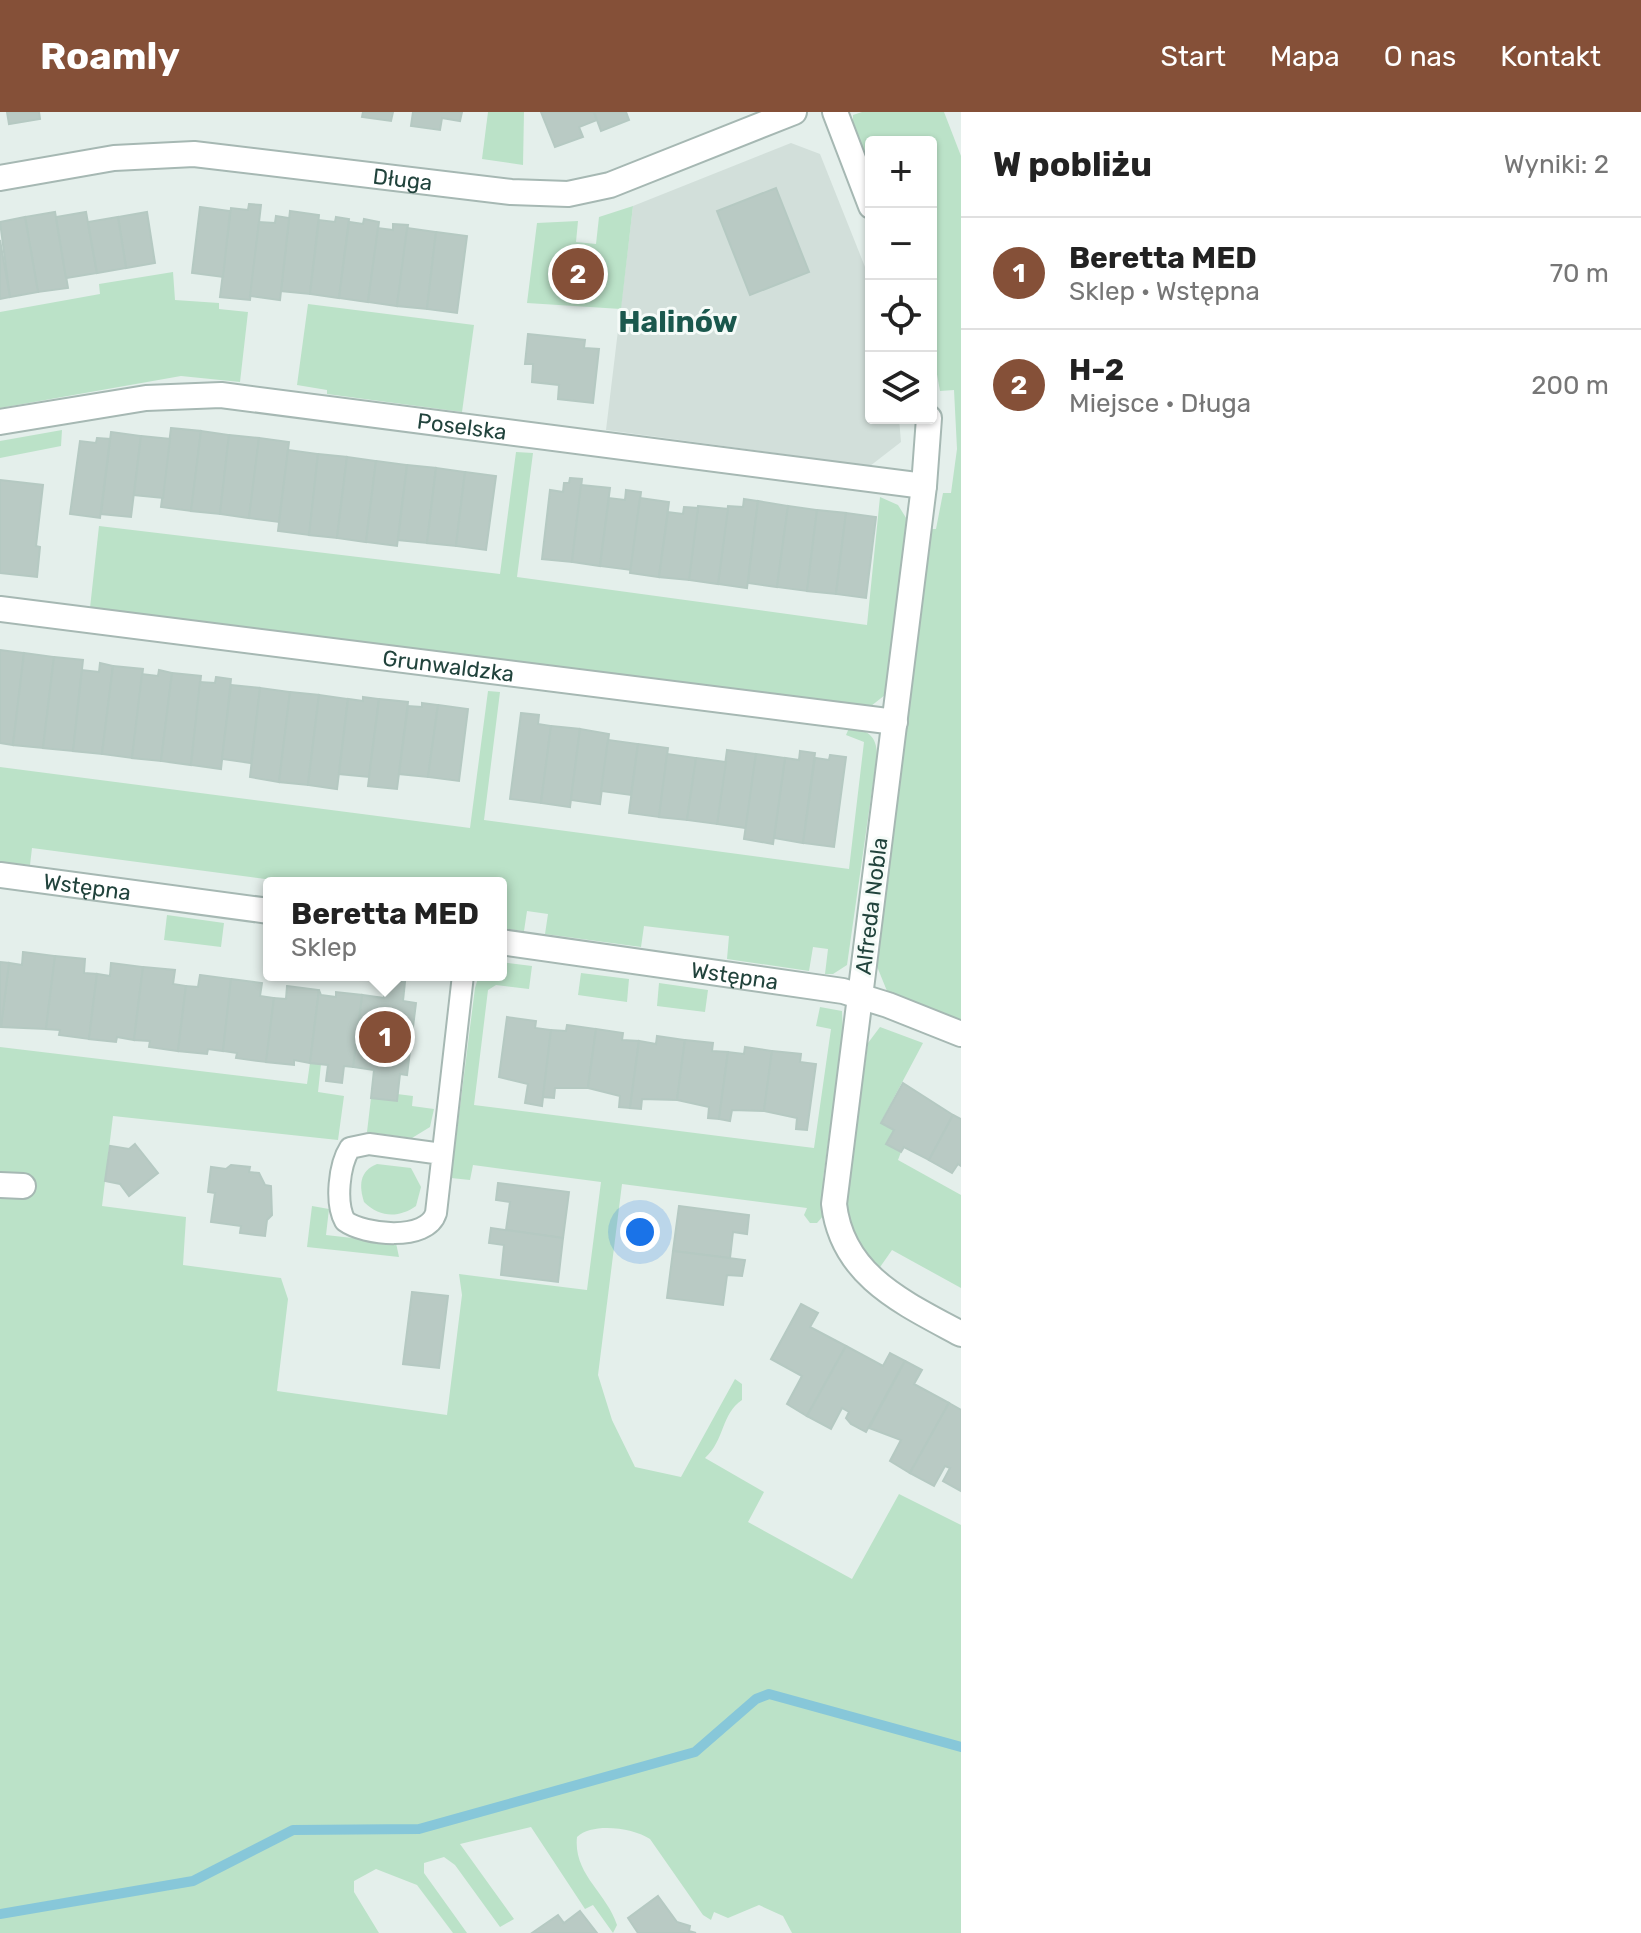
<!DOCTYPE html>
<html lang="pl">
<meta charset="utf-8">
<style>
:root{--surface:#fff;--page:#f6f6f6;--text:#222;--muted:#767676;--line:#e0e0e0;--accent:#855038}
body{margin:0;font-family:Rubik,sans-serif;background:var(--page);color:var(--text)}
.controls{position:absolute;right:24px;top:24px;display:grid;overflow:hidden;border-radius:8px;box-shadow:0 2px 6px #0004}
.controls button{width:72px;height:72px;display:grid;place-items:center;padding:0;border:0;border-bottom:2px solid var(--line);background:var(--surface);color:var(--text);font:40px sans-serif}
.you{position:absolute;left:640px;top:1120px;width:28px;height:28px;margin:-20px;border:6px solid #fff;border-radius:50%;background:#1a73e8;box-shadow:0 0 0 12px #1a73e833}
.badge{display:grid;place-items:center;width:52px;height:52px;border-radius:50%;background:var(--accent);color:#fff;font-size:26px;font-weight:700}
.pin{position:absolute;translate:-50% -50%;border:4px solid #fff;box-shadow:0 2px 8px #0006}
.popup{position:absolute;left:263px;top:765px;width:244px;height:104px;box-sizing:border-box;display:grid;place-content:center;border-radius:8px;background:var(--surface);filter:drop-shadow(0 2px 6px #0005);font-size:26px;white-space:nowrap;color:var(--muted)}
.popup b{font-size:30px;color:var(--text)}
.popup::after{content:'';position:absolute;left:50%;top:100%;margin-left:-16px;border:16px solid transparent;border-top-color:var(--surface)}
.list{margin:0;padding:0;list-style:none}
h2{display:flex;justify-content:space-between;align-items:center;height:104px;margin:0;padding:0 32px;font-size:34px}
h2 small{font-size:26px;font-weight:400;color:var(--muted)}
.list li{display:grid;grid-template-columns:52px 1fr auto;gap:24px;align-items:center;box-sizing:border-box;height:112px;padding:0 32px;border-top:2px solid var(--line)}
.list b{display:block;font-size:30px;white-space:nowrap}
.list p{margin:0;font-size:26px;white-space:nowrap;color:var(--muted)}
.list em{font-size:26px;font-style:normal;color:var(--muted)}
.icon{flex:none;width:44px;height:44px;fill:none;stroke:currentColor;stroke-width:2;stroke-linecap:round;stroke-linejoin:round}
.map{position:relative;flex:none;width:961px;height:1821px;overflow:hidden}
header{display:flex;align-items:center;gap:48px;box-sizing:border-box;height:112px;padding:0 40px;background:var(--accent);color:#fff}
header strong{font-size:38px}
nav{display:flex;gap:44px;margin-inline-start:auto;font-size:28px}
main{display:flex}
aside{flex:1;background:var(--surface)}
.map>svg:first-child{display:block}
.built{fill:#d2dfda}
.green{fill:#bbe2c8}
.lines{fill:none;stroke-linecap:round;stroke-linejoin:round}
.stream{stroke:#87c7d9;stroke-width:10}
.building{fill:#b9cac4;stroke:#b5c9c2;stroke-width:2}
.lane-casing{stroke:#a6b8b3;stroke-width:24}
.street-casing{stroke:#a6b8b3;stroke-width:28}
.lane{stroke:#fff;stroke-width:20}
.street{stroke:#fff;stroke-width:24}
.labels{text-anchor:middle;stroke-width:6;stroke-linejoin:round;paint-order:stroke}
.street-label{font-size:22px;fill:#21433c;stroke:#f5fbf8}
.district-label{font-size:30px;font-weight:bold;fill:#1a584d;stroke:#f5fbf8}
</style>
<header>
<strong>Roamly</strong>
<nav><a>Start</a><a>Mapa</a><a>O nas</a><a>Kontakt</a></nav>
</header>
<main>
<div class="map">
<svg width="961" height="1821" viewBox="0 0 961 1821">
<rect width="100%" height="100%" fill="#e4efeb"/>
<polygon class="built" points="791,31 820,42 871,170 871,306 899,306 901,330 870,354 606,318 633,94"/>
<g class="green">
<polygon points="488,0 524,0 523,53 482,47"/>
<polygon points="862,0 944,0 961,44 961,909 887,879 876,852 932,417 936,417 943,381 951,381 957,337 954,278 940,279 931,229 931,30 871,30 871,56 853,11 853,3"/>
<polygon points="633,94 621,197 527,191 537,111 578,109 576,130 596,132 599,105"/>
<polygon points="173,160 175,188 219,191 219,197 248,200 240,270 181,264 0,296 0,200 100,182 99,172"/>
<polygon points="308,192 474,213 462,300 327,282 327,278 297,273"/>
<polygon points="62,318 61,334 0,346 0,329"/>
<polygon points="516,340 533,341 517,465 867,513 880,385 898,393 908,409 885,583 871,594 851,595 851,591 90,496 99,414 500,462"/>
<path d="M488,579L500,580L484,708L849,757L864,630L846,623L849,616C867,617 877,624 877,643L847,853L833,862H825L828,837L813,835L809,859L727,847L729,824L644,814L641,835L545,822L548,802L527,799L524,819L501,816V771H295L32,736L30,753L0,750V655L470,716Z"/>
<polygon points="167,803 224,811 221,835 164,828"/>
<path d="M501,850L532,854L529,877L496,873L488,878L474,993L814,1036L831,917L816,914L820,895L842,899L843,921L823,1067L824,1103L817,1111H810L804,1103L807,1096L622,1072L598,1263L612,1308L635,1355L681,1365L735,1267L742,1272V1288C721,1302 725,1328 705,1346L764,1380L748,1410L852,1467L899,1382L961,1413V1821H792L783,1804L759,1793L728,1806L714,1800L711,1808L703,1803L650,1727C633,1716 593,1710 577,1725C573,1762 607,1781 617,1813L613,1821L593,1793L585,1797L531,1715L460,1732L514,1807L500,1815L455,1753L444,1745L424,1751V1761L467,1821H453L417,1773L376,1757L354,1769V1780L379,1821H0V1084L27,1063H0V935L307,972L310,951L321,952L318,980L344,984L338,1028L113,1004L102,1094L186,1105L183,1153L281,1166L288,1187L277,1279L447,1303L462,1183L459,1162L587,1178L601,1070L473,1053L470,1068L451,1066L475,876L479,863H501Z"/>
<polygon points="581,861 629,867 627,890 578,883"/>
<polygon points="659,871 708,878 705,900 657,894"/>
<path d="M880,915L923,931L881,1010L894,1018L886,1032L901,1040L898,1048L961,1083V1176L892,1138L878,1158C864,1144 855,1131 850,1111C841,1081 864,969 868,931Z"/>
<polygon points="397,982 413,984 412,994 434,997 430,1015 412,1026 367,1020 371,986 396,989"/>
<path d="M377,1052L411,1056L421,1075L416,1094C399,1106 380,1106 364,1090C359,1074 359,1059 377,1052Z"/>
<polygon points="312,1094 329,1097 326,1123 396,1131 399,1145 307,1135"/>
</g>
<g class="lines">
<polyline class="stream" points="0,1802 193,1769 293,1718 419,1717 695,1640 756,1587 769,1582 961,1635"/>
</g>
<g class="building">
<polygon points="39,0 40,7 9,12 7,0"/>
<polygon points="363,0 393,0 391,9 362,5"/>
<polygon points="413,0 462,0 460,9 442,6 440,18 411,14"/>
<polygon points="541,0 594,0 597,8 579,15 583,25 555,35"/>
<polygon points="594,0 626,0 629,8 601,19"/>
<polygon points="776,76 809,160 750,183 717,99"/>
<polygon points="249,92 261,93 250,188 220,185 231,96 248,98"/>
<polygon points="200,95 230,99 223,165 192,161"/>
<polygon points="290,99 319,103 310,182 281,179"/>
<polygon points="55,100 68,176 38,180 25,105"/>
<polygon points="86,100 97,161 66,166 56,105"/>
<polygon points="147,100 155,151 126,156 118,105"/>
<polygon points="276,104 289,106 280,188 250,184 259,110 275,111"/>
<polygon points="25,105 38,180 10,185 0,110"/>
<polygon points="118,105 126,156 97,161 88,110"/>
<polygon points="336,105 349,107 339,186 310,182 319,108 335,110"/>
<polygon points="364,107 379,110 368,190 339,186 349,110 363,112"/>
<polygon points="393,112 408,113 397,194 368,190 378,116 393,118"/>
<polygon points="407,116 436,120 427,197 397,194"/>
<polygon points="436,120 467,124 457,201 427,197"/>
<polygon points="0,128 10,185 0,187"/>
<polygon points="566,148 591,150 589,175 564,173"/>
<polygon points="528,222 585,228 584,236 599,237 593,291 558,287 559,273 532,270 533,252 525,252"/>
<polygon points="171,316 201,319 191,399 161,395"/>
<polygon points="201,319 229,323 220,402 191,399"/>
<polygon points="111,320 141,324 131,405 101,402"/>
<polygon points="229,323 259,326 249,406 220,402"/>
<polygon points="141,324 170,327 163,386 134,383"/>
<polygon points="97,326 110,327 100,406 70,402 80,329 96,331"/>
<polygon points="259,326 289,330 279,410 249,406"/>
<polygon points="288,338 318,342 309,423 278,419"/>
<polygon points="318,342 347,345 337,426 309,423"/>
<polygon points="347,345 376,349 366,430 337,426"/>
<polygon points="376,349 407,353 397,434 366,430"/>
<polygon points="407,353 436,356 427,431 398,428"/>
<polygon points="436,356 465,360 456,434 427,431"/>
<polygon points="465,360 496,364 486,438 456,434"/>
<polygon points="570,366 582,367 572,450 542,447 550,378 563,380 564,371 569,371"/>
<polygon points="0,368 43,373 36,434 40,435 37,465 0,461"/>
<polygon points="581,373 610,376 600,454 572,450"/>
<polygon points="626,378 641,380 631,458 600,454 609,386 625,388"/>
<polygon points="640,386 669,390 659,465 630,461"/>
<polygon points="744,387 758,389 747,476 718,472 728,394 743,395"/>
<polygon points="758,389 788,394 777,475 748,471"/>
<polygon points="698,394 728,397 718,472 689,468"/>
<polygon points="788,394 817,398 807,479 777,475"/>
<polygon points="684,395 698,396 689,468 659,465 668,400 683,402"/>
<polygon points="817,398 846,401 836,482 807,479"/>
<polygon points="846,401 876,405 866,486 836,482"/>
<polygon points="0,538 24,541 13,633 0,631"/>
<polygon points="24,541 54,545 43,636 13,633"/>
<polygon points="54,545 83,548 73,639 43,636"/>
<polygon points="100,551 113,554 102,642 73,639 82,558 99,560"/>
<polygon points="113,554 143,557 132,646 102,642"/>
<polygon points="159,558 172,561 161,649 132,646 142,562 158,564"/>
<polygon points="172,561 201,564 191,653 161,649"/>
<polygon points="216,565 231,567 221,657 191,653 200,570 215,571"/>
<polygon points="231,573 260,576 251,651 222,647"/>
<polygon points="260,576 290,580 279,670 250,665"/>
<polygon points="290,580 319,583 308,673 279,670"/>
<polygon points="319,583 348,587 337,677 308,673"/>
<polygon points="363,585 379,587 369,665 339,662 348,587 363,589"/>
<polygon points="379,587 408,590 397,677 368,674"/>
<polygon points="422,591 438,593 428,665 399,662 408,594 422,595"/>
<polygon points="438,593 468,597 459,669 428,665"/>
<polygon points="521,601 539,603 538,612 551,614 541,691 510,687"/>
<polygon points="551,614 580,617 570,695 541,691"/>
<polygon points="580,617 609,622 600,692 571,688"/>
<polygon points="608,628 638,632 631,683 601,679"/>
<polygon points="638,632 668,636 659,705 629,701"/>
<polygon points="727,638 756,642 746,716 717,712"/>
<polygon points="800,639 815,641 803,731 774,726 785,646 799,648"/>
<polygon points="667,642 696,646 687,708 659,705"/>
<polygon points="756,642 785,646 773,732 744,727"/>
<polygon points="830,643 846,645 834,735 803,731 815,646 829,648"/>
<polygon points="696,646 726,650 717,712 687,708"/>
<polygon points="23,840 55,844 46,917 1,915 9,851 22,853"/>
<polygon points="55,844 85,847 84,861 97,862 89,927 59,923 60,918 46,917"/>
<polygon points="0,850 9,851 1,915 0,915"/>
<polygon points="111,851 143,855 134,928 117,925 116,930 89,927 97,862 110,864"/>
<polygon points="143,855 175,858 173,872 186,874 178,939 149,935 150,929 134,928"/>
<polygon points="200,863 231,867 223,939 208,937 207,942 178,939 186,874 198,875"/>
<polygon points="231,867 262,871 260,884 274,886 266,950 236,946 237,941 223,939"/>
<polygon points="386,868 405,870 403,889 416,891 407,963 400,962 397,989 371,986 374,958 353,955 362,883 384,886"/>
<polygon points="287,874 319,878 310,951 294,948 294,953 266,950 274,886 286,887"/>
<polygon points="319,878 321,883 336,885 336,880 362,883 353,955 344,954 342,971 326,969 328,953 310,951"/>
<polygon points="507,905 536,909 535,916 551,918 542,994 525,991 528,972 499,965"/>
<polygon points="567,913 596,917 588,976 555,976 554,986 543,985 551,918 566,919"/>
<polygon points="596,917 623,921 622,928 639,929 630,996 619,995 620,984 588,976"/>
<polygon points="657,924 685,928 677,988 642,987 641,997 630,996 639,929 656,932"/>
<polygon points="685,928 713,931 712,939 728,940 719,1007 708,1006 709,995 677,988"/>
<polygon points="745,935 772,939 764,999 732,998 730,1009 719,1007 728,940 744,942"/>
<polygon points="772,939 801,942 800,950 816,952 807,1018 796,1017 797,1006 764,999"/>
<polygon points="903,971 953,1003 929,1048 904,1035 901,1040 886,1032 894,1018 881,1011"/>
<polygon points="953,1003 961,1007 961,1054 958,1052 952,1061 929,1048"/>
<polygon points="135,1032 158,1061 129,1084 120,1072 105,1069 110,1034 129,1037"/>
<polygon points="231,1053 250,1055 249,1060 259,1061 265,1073 271,1074 272,1103 267,1108 265,1124 240,1121 241,1114 211,1110 215,1081 208,1080 211,1055 226,1057"/>
<polygon points="498,1071 569,1080 563,1126 506,1118 510,1090 496,1088"/>
<polygon points="679,1094 749,1103 747,1122 733,1120 730,1146 673,1139"/>
<polygon points="491,1116 563,1126 558,1170 501,1163 504,1133 489,1131"/>
<polygon points="673,1139 745,1148 742,1164 727,1163 723,1193 667,1186"/>
<polygon points="412,1180 448,1184 439,1256 403,1252"/>
<polygon points="801,1192 818,1201 810,1215 846,1234 807,1304 787,1292 802,1264 771,1247"/>
<polygon points="846,1234 883,1254 890,1241 905,1249 866,1320 851,1312 846,1306 849,1300 842,1296 831,1317 807,1304"/>
<polygon points="905,1249 922,1258 914,1272 949,1291 910,1361 890,1349 901,1328 869,1316"/>
<polygon points="949,1291 961,1298 961,1379 943,1369 950,1356 945,1354 934,1374 910,1361"/>
<polygon points="658,1784 677,1810 690,1814 689,1819 696,1821 638,1821 628,1806"/>
<polygon points="580,1799 597,1821 532,1821 558,1803 564,1811"/>
</g>
<g class="lines">
<defs>
<path id="lane" d="M442,1042L369,1032L350,1036C339,1053 335,1091 345,1109C364,1123 427,1130 436,1101L463,863"/>
<g id="street">
<polyline points="835,0 871,94"/>
<path id="s1" d="M0,66L114,46L194,42L511,80L568,82L610,73L794,0"/>
<path d="M929,306L924,374L834,1092C842,1164 904,1191 961,1222"/>
<path id="s2" d="M0,310L146,286L221,283L924,374"/>
<path id="s3" d="M0,497L895,610"/>
<path id="s4" d="M0,763L269,799"/>
<path id="s5" d="M501,830L843,879L888,893L961,922"/>
<polyline points="0,1073 23,1074"/>
</g>
</defs>
<use href="#lane" class="lane-casing"/>
<use href="#street" class="street-casing"/>
<use href="#lane" class="lane"/>
<use href="#street" class="street"/>
</g>
<g class="labels">
<g class="street-label">
<text dy="8" stroke="none"><textPath href="#s1" startOffset="406">Długa</textPath></text>
<text dy="8" stroke="none"><textPath href="#s2" startOffset="466">Poselska</textPath></text>
<text dy="8" stroke="none"><textPath href="#s3" startOffset="452">Grunwaldzka</textPath></text>
<text dy="8" stroke="none"><textPath href="#s4" startOffset="88">Wstępna</textPath></text>
<text transform="translate(871 794) rotate(-83)" y="8">Alfreda Nobla</text>
<text dy="8" stroke="none"><textPath href="#s5" startOffset="236">Wstępna</textPath></text>
</g>
<g class="district-label">
<text x="678" y="220">Halinów</text>
</g>
</g>
</svg>
<div class="controls">
<button>+</button>
<button>−</button>
<button><svg class="icon" aria-label="locate" viewBox="0 0 24 24"><circle cx="12" cy="12" r="6"/><path d="M12 2v4M12 18v4M2 12h4M18 12h4"/></svg></button>
<button><svg class="icon" aria-label="layers" viewBox="0 0 24 24"><path d="M12 4l9 5-9 5-9-5zM3 14l9 5 9-5"/></svg></button>
</div>
<div class="you"></div>
<div class="pin badge" style="left:385px;top:925px">1</div>
<div class="popup"><b>Beretta MED</b>Sklep</div>
<div class="pin badge" style="left:578px;top:162px">2</div>
</div>
<aside>
<h2>W pobliżu<small>Wyniki: 2</small></h2>
<ul class="list">
<li><span class="badge">1</span><div><b>Beretta MED</b><p>Sklep · Wstępna</p></div><em>70 m</em></li>
<li><span class="badge">2</span><div><b>H-2</b><p>Miejsce · Długa</p></div><em>200 m</em></li>
</ul>
</aside>
</main>
